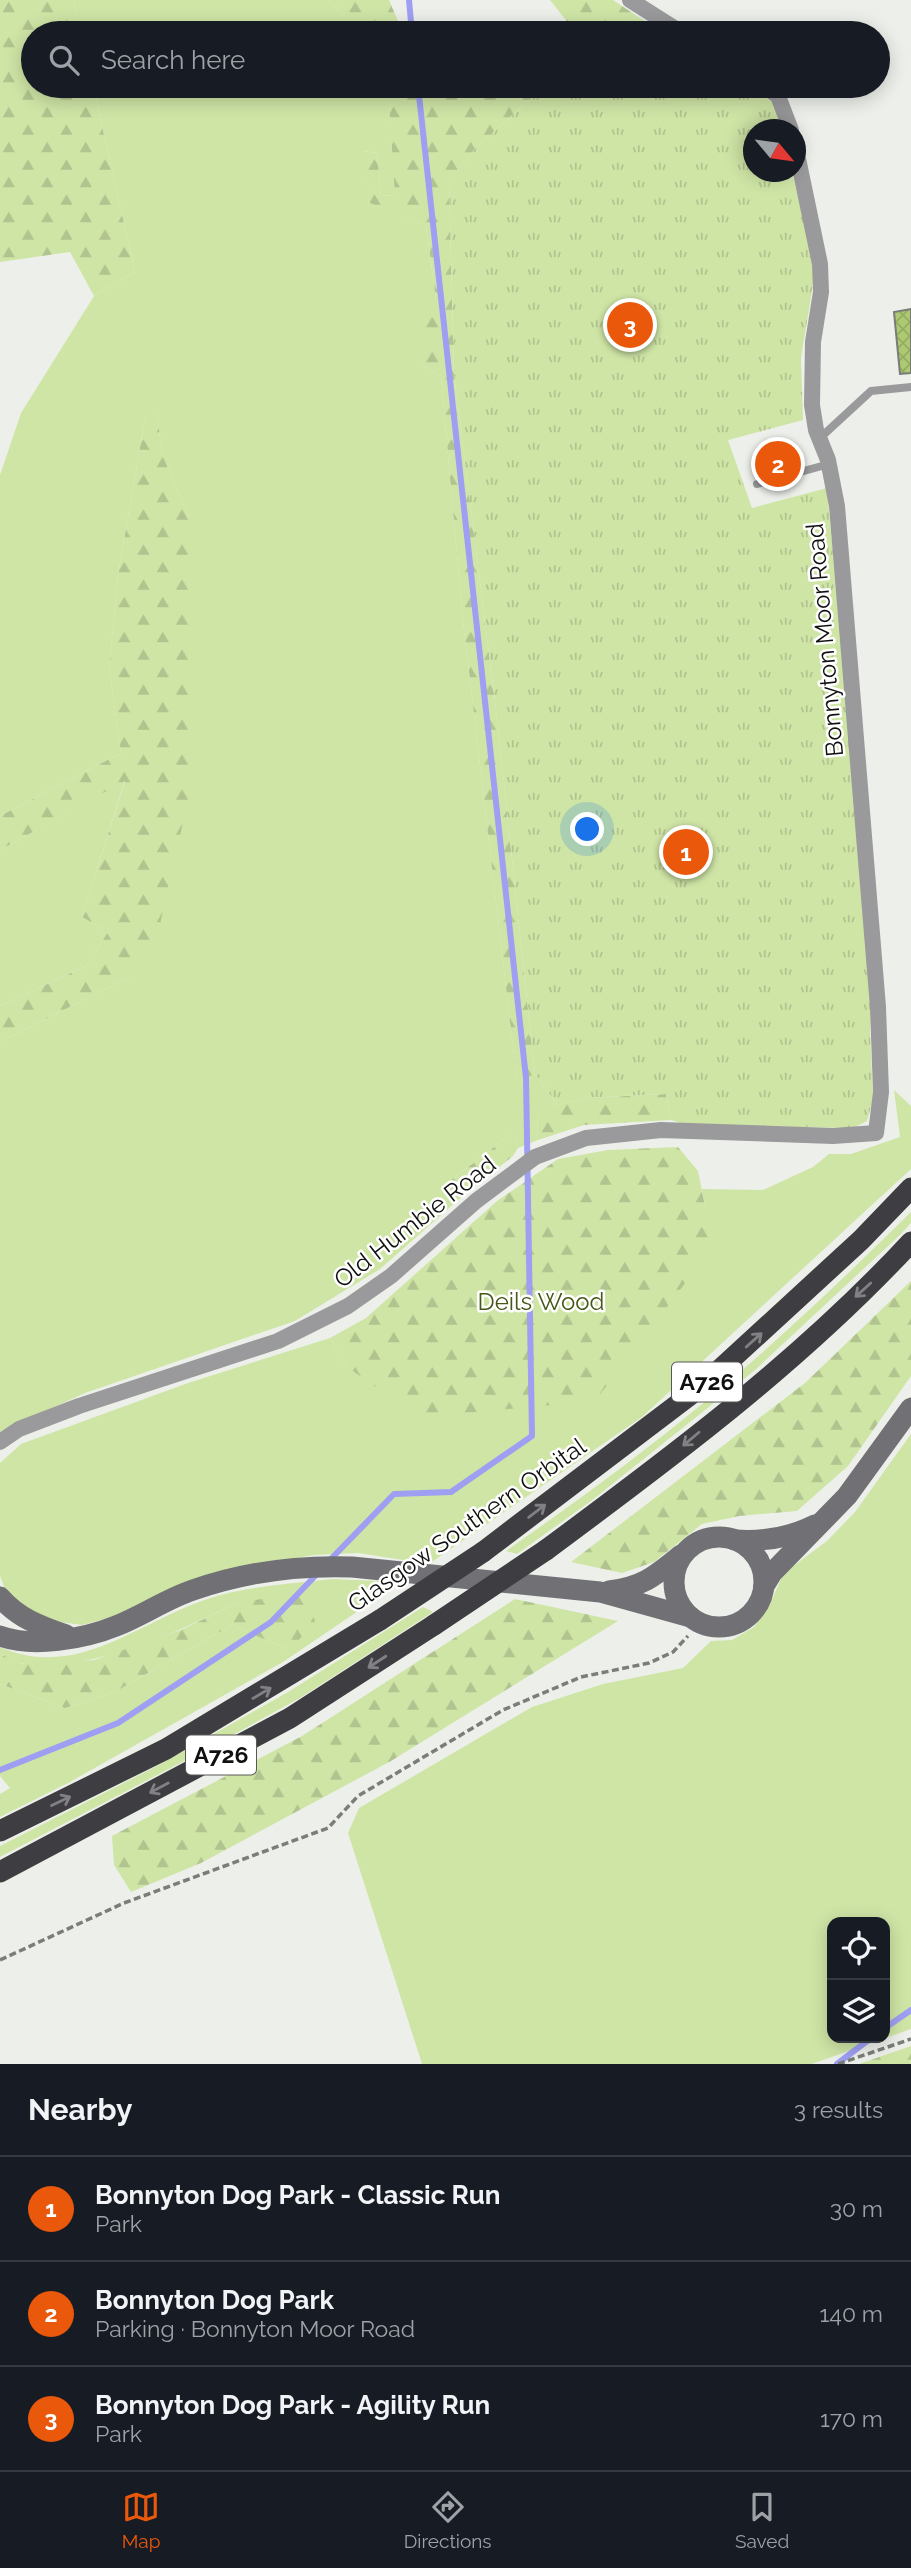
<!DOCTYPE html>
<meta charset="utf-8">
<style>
:root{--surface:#171b24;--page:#242831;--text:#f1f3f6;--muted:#9ea1a6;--line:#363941;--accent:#ea580c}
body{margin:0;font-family:Raleway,sans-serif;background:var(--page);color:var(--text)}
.controls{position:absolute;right:21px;bottom:21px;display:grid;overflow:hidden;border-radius:14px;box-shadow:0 4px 18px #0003}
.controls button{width:63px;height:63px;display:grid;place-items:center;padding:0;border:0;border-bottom:2px solid var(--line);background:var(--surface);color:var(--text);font:35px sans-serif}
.compass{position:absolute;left:743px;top:119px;width:63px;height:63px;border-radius:50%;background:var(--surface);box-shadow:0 4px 18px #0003;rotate:119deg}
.you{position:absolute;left:588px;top:830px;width:24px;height:24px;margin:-18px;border:5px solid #fff;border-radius:50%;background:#1a73e8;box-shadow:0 0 0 10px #1a73e833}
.badge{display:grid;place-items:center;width:46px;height:46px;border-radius:50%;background:var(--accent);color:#fff;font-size:23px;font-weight:700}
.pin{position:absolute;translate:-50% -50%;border:4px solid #fff;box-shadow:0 2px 7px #0006}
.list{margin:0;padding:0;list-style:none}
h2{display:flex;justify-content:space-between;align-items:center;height:91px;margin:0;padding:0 28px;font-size:30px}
h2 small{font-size:23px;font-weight:400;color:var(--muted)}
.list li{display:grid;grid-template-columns:46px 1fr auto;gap:21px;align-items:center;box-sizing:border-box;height:105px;padding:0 28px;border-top:2px solid var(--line)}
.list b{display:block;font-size:26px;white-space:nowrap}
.list p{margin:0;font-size:23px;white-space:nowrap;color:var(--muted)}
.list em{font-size:23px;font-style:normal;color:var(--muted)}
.icon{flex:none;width:38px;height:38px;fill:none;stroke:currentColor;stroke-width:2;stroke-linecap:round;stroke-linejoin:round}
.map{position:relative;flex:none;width:911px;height:2064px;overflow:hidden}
.search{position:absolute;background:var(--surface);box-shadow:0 4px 18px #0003;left:21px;right:21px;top:21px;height:77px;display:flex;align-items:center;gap:18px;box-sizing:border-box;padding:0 24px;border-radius:38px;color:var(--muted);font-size:26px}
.sheet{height:406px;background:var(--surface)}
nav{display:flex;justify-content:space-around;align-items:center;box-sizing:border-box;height:98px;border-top:2px solid var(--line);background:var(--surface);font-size:19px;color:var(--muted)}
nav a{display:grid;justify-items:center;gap:4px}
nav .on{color:var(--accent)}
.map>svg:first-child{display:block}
.green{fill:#cfe5a6;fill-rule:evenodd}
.forest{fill:url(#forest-firs)}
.park{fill:url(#park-tufts)}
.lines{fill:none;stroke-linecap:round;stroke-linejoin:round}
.stream{stroke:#9e9ff2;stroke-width:6}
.building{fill:url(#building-cross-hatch);stroke:#797b76;stroke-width:2}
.path{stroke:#7b7d79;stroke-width:3.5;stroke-dasharray:7 3.5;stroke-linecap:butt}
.lane{stroke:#9a9a9c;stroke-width:8}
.street{stroke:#9a9a9c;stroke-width:16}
.secondary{stroke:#717175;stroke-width:21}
.highway{stroke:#3d3d42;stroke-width:21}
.highway-bridge{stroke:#3d3d42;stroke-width:21}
.oneway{stroke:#818184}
.labels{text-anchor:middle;stroke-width:5;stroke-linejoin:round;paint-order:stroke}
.shield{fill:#fff;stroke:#585857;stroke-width:2}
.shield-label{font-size:23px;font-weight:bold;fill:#10110f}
.street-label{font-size:24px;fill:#10110f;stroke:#fff}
.park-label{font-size:24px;fill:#465718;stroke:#fff}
</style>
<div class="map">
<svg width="911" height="2064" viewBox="0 0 911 2064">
<defs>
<pattern id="forest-firs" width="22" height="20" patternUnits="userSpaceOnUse" patternTransform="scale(1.75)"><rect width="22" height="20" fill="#cfe5a6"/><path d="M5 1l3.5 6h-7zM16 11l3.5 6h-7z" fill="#b1c38e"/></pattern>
<pattern id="park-tufts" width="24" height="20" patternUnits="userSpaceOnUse" patternTransform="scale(1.75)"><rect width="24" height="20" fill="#cfe5a6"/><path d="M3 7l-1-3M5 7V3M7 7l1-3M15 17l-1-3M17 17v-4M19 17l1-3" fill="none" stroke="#b1c38e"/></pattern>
<pattern id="building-cross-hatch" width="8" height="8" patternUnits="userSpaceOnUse" patternTransform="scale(1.75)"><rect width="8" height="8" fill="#adc971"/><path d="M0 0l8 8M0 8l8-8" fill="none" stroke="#94ac61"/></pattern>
</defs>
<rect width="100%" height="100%" fill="#edf0ea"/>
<g class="green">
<polygon points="73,0 329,0 362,33 81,33"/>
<polygon points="93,86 388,86 396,196 381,195 377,153 364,151 370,202 426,225 436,300 421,364 441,376 462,612 517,1080 535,1074 558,1105 537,1111 538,1140 518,1148 515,1131 450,1181 465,1194 380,1269 295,1321 85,1393 0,1432 0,1042 129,977 189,518 162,454 157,412 145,418 118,575 109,668 121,753 0,816 0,475 21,413 94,296 135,272"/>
<polygon points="125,780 82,917 108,932 86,966 0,1006 0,850"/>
<polygon points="894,1090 911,1106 911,1169 642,1417 429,1564 358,1553 314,1555 216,1572 109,1618 82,1625 46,1620 26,1609 5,1589 0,1576 0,1463 21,1444 188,1383 330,1338 347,1367 705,1206 702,1189 763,1190 813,1167 829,1154 851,1154 900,1137"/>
<path d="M911,1212V1223L901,1234L754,1371L591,1501L517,1554L506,1551C573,1504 639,1456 702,1404C775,1344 844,1278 911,1212Z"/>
<path d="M911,1434V2029L812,2064H422L348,1833L359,1808L532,1707L603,1684L683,1668L711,1641L732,1640L754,1627L770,1604L781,1579L792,1567L827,1541L855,1512ZM832,1922H885V2038H832Z"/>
<path d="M333,1579L401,1582L283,1662L68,1783L0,1817V1794L10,1788L0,1776V1684L65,1708L115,1692L232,1625L289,1650L239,1602C172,1634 100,1670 25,1664C16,1663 7,1657 0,1654V1647C73,1679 131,1628 196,1603C239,1586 288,1584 333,1579Z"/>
<polygon points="423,1607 433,1612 300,1698 211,1747 0,1857 0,1846 157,1766 288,1692"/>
</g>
<g class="forest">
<polygon points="0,0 73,0 81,33 33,33 33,86 93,86 135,272 94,296 70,252 0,262"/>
<polygon points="329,0 389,0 403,33 362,33"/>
<polygon points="550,0 613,0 637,16 615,33 553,33 569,24"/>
<polygon points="388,86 424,86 428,95 448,86 544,86 474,150 449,181 454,373 496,710 535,1074 517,1081 462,612 441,376 421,364 420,305 436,300 426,225 370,203 363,151 377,153 381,195 395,196"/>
<polygon points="157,411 162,454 189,518 194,774 160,924 129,977 0,1042 0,1006 86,966 108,932 82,917 125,781 0,850 0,816 121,753 109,668 118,575 145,418"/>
<polygon points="666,1094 671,1120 584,1125 538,1140 537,1110 586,1098"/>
<polygon points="515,1131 518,1148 513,1156 465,1194 450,1181"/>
<polygon points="678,1147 698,1171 705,1206 709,1252 595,1401 433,1416 389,1396 347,1367 330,1338 366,1318 497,1201 558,1159 608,1150"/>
<polygon points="911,1281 911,1376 848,1466 797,1511 739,1516 702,1524 654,1562 622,1573 571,1562 805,1383"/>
<polygon points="310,1593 315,1623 289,1650 232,1625 115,1692 65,1708 0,1684 0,1654 22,1664 94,1660 181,1630 239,1602"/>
<polygon points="515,1599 618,1621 391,1761 201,1863 131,1892 114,1865 112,1836 302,1736"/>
<polygon points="911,2046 911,2064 859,2064"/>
</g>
<g class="park">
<polygon points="637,16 664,33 615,33"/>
<polygon points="544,86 746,86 774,103 783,129 754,130 754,172 792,172 814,263 812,291 801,358 803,420 728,440 752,508 827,488 873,994 870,1030 873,1099 867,1121 853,1128 688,1125 671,1120 666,1094 586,1098 558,1105 535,1074 496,710 454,373 449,180 474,150"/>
</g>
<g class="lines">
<g class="stream">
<polyline points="409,0 412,33"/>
<polyline points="329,1561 394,1494 451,1492 532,1436 526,1078 418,86"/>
<polyline points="0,1770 118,1723 271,1622 317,1574"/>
<polyline points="885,2028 911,2010"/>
<polyline points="837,2064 871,2038"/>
</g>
</g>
<polygon class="building" points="911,309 911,373 900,374 894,312"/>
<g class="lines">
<g class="path">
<polyline points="0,1960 124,1903 328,1828 358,1796 503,1710 581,1677 649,1663 673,1652 688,1636"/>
<polyline points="838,2064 911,2039"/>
</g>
<g class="lane">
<polyline points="820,438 871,391 911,387"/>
<polyline points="757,484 829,464"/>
</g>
<g class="street">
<polyline points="630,0 682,33"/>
<polyline points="764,86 778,96 791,130"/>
<polyline points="0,1442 19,1429 79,1406 278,1341 348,1306 391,1276 476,1201 535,1157 586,1138 661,1130 833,1136 876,1133 881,1092 878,1007 837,506 828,460 816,430 812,405 813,342 821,292 820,264 796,149"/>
</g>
<g class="secondary">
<circle cx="719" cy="1582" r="45"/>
<path d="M735,1540C764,1542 789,1538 815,1525"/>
<polyline points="764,1586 772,1573 847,1496 911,1408"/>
<path d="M609,1591C643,1587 655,1576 681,1555"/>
<path d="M0,1597C18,1618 40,1626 66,1635"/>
<path d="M0,1636C32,1648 84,1639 116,1626C142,1616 166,1599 193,1590C245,1572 298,1565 352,1567L600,1592L690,1617"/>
</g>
<g class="highway">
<path d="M546,1550C673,1456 803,1359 911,1242"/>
<polyline points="483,1552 702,1386 861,1240 911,1188"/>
<polyline points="0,1831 166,1749 380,1620"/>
<polyline points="0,1872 290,1718 434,1625"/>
</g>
<g class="highway-bridge">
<polyline points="380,1620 483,1552"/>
<polyline points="434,1625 546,1550"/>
</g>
</g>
<defs><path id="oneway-shaft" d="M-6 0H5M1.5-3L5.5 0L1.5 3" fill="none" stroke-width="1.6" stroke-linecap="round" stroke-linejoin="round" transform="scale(1.75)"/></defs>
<g class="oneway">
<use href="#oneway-shaft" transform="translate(863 1290) rotate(138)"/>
<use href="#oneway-shaft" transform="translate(754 1340) rotate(-42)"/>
<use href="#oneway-shaft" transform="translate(691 1439) rotate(140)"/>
<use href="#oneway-shaft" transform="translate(537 1511) rotate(-37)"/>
<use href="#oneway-shaft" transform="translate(377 1662) rotate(147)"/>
<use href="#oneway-shaft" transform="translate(262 1693) rotate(-31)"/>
<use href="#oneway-shaft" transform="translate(159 1788) rotate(152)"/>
<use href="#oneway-shaft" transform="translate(61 1801) rotate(-26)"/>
</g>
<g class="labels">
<g class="shield">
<rect x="672" y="1362.5" width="70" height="39" rx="5"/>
<rect x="186" y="1735.5" width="70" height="39" rx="5"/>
</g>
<g class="shield-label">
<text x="707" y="1390">A726</text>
<text x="221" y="1763">A726</text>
</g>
<g class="street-label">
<text transform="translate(825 640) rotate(-95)" y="8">Bonnyton Moor Road</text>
<text transform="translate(415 1222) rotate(-38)" y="8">Old Humbie Road</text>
<text transform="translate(467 1525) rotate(-35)" y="8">Glasgow Southern Orbital</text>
</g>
<g class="park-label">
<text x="541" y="1310">Deils Wood</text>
</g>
</g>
</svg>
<div class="controls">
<button><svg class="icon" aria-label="locate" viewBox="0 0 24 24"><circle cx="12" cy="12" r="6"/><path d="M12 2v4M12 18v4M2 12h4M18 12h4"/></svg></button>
<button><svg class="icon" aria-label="layers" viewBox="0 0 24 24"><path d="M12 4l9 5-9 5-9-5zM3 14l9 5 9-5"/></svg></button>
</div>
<svg class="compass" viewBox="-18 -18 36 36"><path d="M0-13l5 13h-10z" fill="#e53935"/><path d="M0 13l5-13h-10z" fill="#9ea1a6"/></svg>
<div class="you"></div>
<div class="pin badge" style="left:686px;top:852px">1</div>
<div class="pin badge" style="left:778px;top:464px">2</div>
<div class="pin badge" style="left:630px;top:325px">3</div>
<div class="search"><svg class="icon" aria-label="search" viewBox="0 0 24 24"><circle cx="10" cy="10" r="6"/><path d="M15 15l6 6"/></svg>Search here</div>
</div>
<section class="sheet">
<h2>Nearby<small>3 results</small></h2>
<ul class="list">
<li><span class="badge">1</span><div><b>Bonnyton Dog Park - Classic Run</b><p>Park</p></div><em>30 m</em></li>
<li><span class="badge">2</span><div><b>Bonnyton Dog Park</b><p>Parking · Bonnyton Moor Road</p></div><em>140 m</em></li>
<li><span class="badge">3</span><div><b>Bonnyton Dog Park - Agility Run</b><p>Park</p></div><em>170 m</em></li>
</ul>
</section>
<nav>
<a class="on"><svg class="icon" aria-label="map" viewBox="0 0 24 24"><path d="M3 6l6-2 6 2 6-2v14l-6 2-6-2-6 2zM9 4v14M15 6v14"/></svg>Map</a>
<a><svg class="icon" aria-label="directions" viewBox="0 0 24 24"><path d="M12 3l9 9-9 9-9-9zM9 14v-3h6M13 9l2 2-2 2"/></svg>Directions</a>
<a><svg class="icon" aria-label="saved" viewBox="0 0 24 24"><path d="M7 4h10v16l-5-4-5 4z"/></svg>Saved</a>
</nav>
